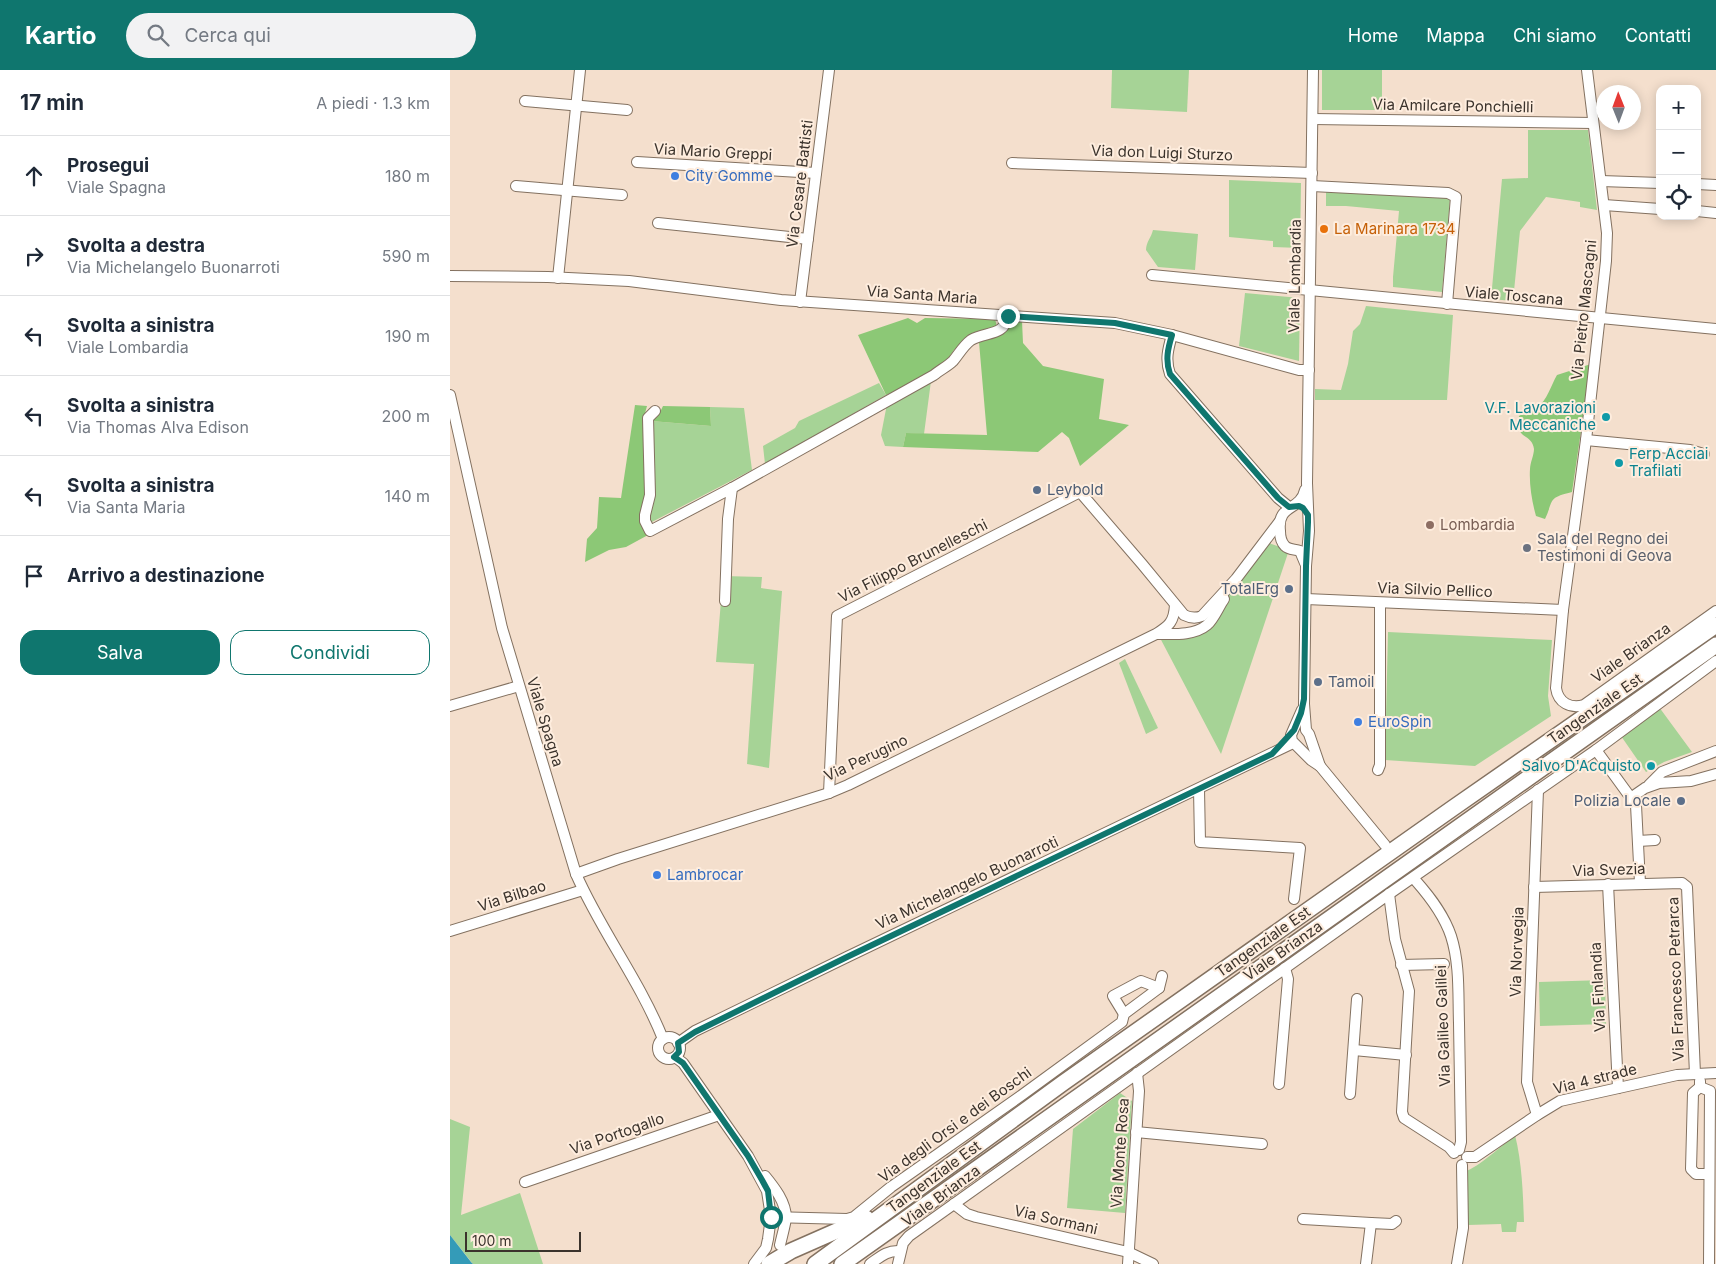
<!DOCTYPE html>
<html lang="it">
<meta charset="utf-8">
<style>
:root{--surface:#fff;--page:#f2f2f3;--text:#1f2937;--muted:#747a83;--line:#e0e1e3;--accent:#0f766e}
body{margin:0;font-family:Inter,sans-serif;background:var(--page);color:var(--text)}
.controls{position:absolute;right:15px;top:15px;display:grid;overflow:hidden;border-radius:10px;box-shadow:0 2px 12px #0003}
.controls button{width:45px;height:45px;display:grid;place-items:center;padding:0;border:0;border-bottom:1px solid var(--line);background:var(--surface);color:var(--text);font:25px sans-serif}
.compass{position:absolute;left:1146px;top:15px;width:45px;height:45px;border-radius:50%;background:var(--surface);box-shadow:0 2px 12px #0003;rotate:359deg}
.scale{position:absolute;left:15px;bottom:12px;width:116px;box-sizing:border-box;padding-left:5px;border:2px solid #3b332c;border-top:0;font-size:14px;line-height:18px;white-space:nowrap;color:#3b332c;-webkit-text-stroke:4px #feedde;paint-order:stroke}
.stop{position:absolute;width:15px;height:15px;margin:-11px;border:4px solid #0f766e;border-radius:50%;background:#fff}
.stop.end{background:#0f766e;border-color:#fff;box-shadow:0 1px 5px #0008}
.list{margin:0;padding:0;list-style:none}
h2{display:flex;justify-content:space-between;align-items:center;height:65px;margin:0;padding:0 20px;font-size:21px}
h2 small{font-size:16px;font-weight:400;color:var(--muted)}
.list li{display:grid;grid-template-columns:32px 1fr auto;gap:15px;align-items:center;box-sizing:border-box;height:80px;padding:0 20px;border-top:1px solid var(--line)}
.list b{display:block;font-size:19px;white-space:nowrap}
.list p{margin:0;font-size:16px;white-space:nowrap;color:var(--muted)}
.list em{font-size:16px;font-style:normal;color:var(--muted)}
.actions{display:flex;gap:10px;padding:15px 20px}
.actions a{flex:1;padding:11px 0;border:1px solid var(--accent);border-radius:15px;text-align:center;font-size:18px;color:var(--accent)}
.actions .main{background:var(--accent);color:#fff}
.icon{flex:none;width:28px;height:28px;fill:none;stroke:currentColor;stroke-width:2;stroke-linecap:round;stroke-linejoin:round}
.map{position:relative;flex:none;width:1266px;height:1194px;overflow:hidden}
header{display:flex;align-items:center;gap:30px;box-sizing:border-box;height:70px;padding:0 25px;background:var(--accent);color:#fff}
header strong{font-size:24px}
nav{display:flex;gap:28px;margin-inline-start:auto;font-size:18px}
.search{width:350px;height:45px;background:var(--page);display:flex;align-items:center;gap:12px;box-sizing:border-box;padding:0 18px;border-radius:28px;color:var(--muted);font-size:19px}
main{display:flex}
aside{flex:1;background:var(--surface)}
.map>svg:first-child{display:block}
.green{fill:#a6d396}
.forest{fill:#8cc876}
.water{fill:#349bb8}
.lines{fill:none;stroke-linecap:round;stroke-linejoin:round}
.minor-casing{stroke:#837160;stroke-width:12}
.highway-casing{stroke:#837160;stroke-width:18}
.minor{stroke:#fff;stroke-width:10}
.highway{stroke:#fff;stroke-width:15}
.route{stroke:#0f766e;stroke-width:6}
.shop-dot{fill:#3f7fe0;stroke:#feedde;stroke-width:2}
.food-dot{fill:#e8710a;stroke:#feedde;stroke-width:2}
.culture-dot{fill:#0f9aa8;stroke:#feedde;stroke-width:2}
.service-dot{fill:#5c6f8a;stroke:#feedde;stroke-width:2}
.education-dot{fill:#8d6e63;stroke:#feedde;stroke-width:2}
.worship-dot{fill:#6b7280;stroke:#feedde;stroke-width:2}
.labels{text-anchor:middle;stroke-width:4;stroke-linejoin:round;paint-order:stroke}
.street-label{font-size:15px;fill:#3b332c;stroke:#feedde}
.shop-label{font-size:15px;fill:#366cbe;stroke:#feedde;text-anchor:start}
.food-label{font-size:15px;fill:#c56008;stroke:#feedde;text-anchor:start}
.culture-label{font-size:15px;fill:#0d838f;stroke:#feedde;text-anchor:end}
.service-label{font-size:15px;fill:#4e5e75;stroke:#feedde;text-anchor:start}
.education-label{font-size:15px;fill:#785e54;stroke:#feedde;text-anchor:start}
.worship-label{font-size:15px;fill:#5b616d;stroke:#feedde;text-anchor:start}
</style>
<header>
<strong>Kartio</strong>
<div class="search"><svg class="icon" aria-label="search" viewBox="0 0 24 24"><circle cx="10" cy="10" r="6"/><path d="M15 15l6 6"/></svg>Cerca qui</div>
<nav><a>Home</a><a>Mappa</a><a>Chi siamo</a><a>Contatti</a></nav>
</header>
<main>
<aside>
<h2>17 min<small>A piedi · 1.3 km</small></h2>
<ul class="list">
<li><svg class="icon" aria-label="ahead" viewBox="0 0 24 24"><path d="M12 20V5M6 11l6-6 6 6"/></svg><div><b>Prosegui</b><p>Viale Spagna</p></div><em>180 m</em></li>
<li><svg class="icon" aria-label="right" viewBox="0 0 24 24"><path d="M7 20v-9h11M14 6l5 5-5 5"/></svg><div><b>Svolta a destra</b><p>Via Michelangelo Buonarroti</p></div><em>590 m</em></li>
<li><svg class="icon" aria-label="left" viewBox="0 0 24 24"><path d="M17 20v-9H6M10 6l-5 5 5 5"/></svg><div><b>Svolta a sinistra</b><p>Viale Lombardia</p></div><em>190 m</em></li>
<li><svg class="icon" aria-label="left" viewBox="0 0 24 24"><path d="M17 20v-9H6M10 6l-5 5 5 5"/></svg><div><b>Svolta a sinistra</b><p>Via Thomas Alva Edison</p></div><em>200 m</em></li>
<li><svg class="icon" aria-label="left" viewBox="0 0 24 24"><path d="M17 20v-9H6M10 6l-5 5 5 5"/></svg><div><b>Svolta a sinistra</b><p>Via Santa Maria</p></div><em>140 m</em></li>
<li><svg class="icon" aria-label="arrive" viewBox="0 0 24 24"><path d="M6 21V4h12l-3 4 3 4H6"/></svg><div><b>Arrivo a destinazione</b></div></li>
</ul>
<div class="actions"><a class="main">Salva</a><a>Condividi</a></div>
</aside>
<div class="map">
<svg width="1266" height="1194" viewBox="0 0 1266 1194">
<rect width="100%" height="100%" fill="#f4dfcd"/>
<g class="green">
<polygon points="662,0 739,0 737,42 661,38"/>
<rect x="872" y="0" width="60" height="40"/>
<polygon points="1078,60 1138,60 1147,140 1130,137 1130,132 1096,127 1070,161 1063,231 1041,229 1052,109 1078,108"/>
<polygon points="779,110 851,113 850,178 823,177 823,171 779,167"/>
<polygon points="876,121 992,125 1000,130 992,222 943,217 943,207 949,141 896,136 876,136"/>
<path d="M703,160L748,164L745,200L708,197L696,180C696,172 701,168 703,160Z"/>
<polygon points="795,223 850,228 849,291 789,276"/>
<polygon points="916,236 1003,245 997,330 865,330 865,319 891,320 898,294 903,261 910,254"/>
<polygon points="481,311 474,364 456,363 453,377 435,376 431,365 437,334"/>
<polygon points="429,313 436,325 315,394 313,376 345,358 349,351"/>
<polygon points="260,337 294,338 302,400 200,453 198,447 201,351 261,356"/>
<polygon points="816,472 839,480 771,684 709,566 751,558"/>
<polygon points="273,506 312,507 311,518 332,521 319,698 297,694 304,594 266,592"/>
<polygon points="938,562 1102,570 1098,626 1101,646 1025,696 935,690"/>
<polygon points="675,589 708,658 696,664 669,593"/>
<polygon points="1209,637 1242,682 1214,692 1196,702 1171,666"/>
<polygon points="1155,910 1156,954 1090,956 1089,912"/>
<polygon points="670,1023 682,1031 675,1143 617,1138 623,1059"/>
<polygon points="0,1049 20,1057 11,1145 70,1123 93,1194 23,1194 0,1165"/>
<path d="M1065,1065C1072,1093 1073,1123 1074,1152H1067L1066,1162H1052L1051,1154L1018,1155L1016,1101C1027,1098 1054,1074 1065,1065Z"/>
</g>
<g class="forest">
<polygon points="458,248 467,253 475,248 545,249 547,257 518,269 504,280 494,294 466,312 436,325 408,265"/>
<path d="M562,251H572L573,273L593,296L654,309L649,349L679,355L630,396L619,368L612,362L588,382L453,377L456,363L537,365L529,272C542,268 557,265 562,251Z"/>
<path d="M1141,294L1122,422C1097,428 1104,430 1095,449L1086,446C1082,432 1079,414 1080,399C1080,393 1084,385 1084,379C1082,363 1064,370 1069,346C1075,342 1082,341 1087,337C1097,331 1101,315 1107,305Z"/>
<polygon points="185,335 197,336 194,347 198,465 176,477 159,480 135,492 137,469 147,458 149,427 171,428"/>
<polygon points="213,336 260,337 261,356 201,351 208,346"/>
</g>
<polygon class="water" points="0,1165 21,1192 23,1194 0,1194"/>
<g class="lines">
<defs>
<g id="minor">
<polyline points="863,0 857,413 859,461 856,496 854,634 856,660 859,664 870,696"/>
<path d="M1137,0L1157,163L1156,191L1136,370L1113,540L1106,618C1108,633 1121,639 1134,635L1266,541"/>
<polyline points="75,31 177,40"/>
<polyline points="863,49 1143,53"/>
<polyline points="187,92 366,103"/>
<polyline points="562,93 862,103"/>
<polyline points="1151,111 1210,113"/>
<polyline points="1247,114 1266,115"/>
<polyline points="66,116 172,125"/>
<polyline points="862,116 998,123 1006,127 997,234"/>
<polyline points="1154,135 1210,139"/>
<polyline points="1247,141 1266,143"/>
<polyline points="208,153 358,169"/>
<polyline points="702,205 1266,259"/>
<polyline points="0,206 98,207 179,211 331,230 665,253 722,265 849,300 859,300"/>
<polyline points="108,208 130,0"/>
<polyline points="350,232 379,0"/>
<path d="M722,265C718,279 715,290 720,304L828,428L839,437"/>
<path d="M0,325L52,558L126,804C151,861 190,911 213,969"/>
<path d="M205,341L198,348L200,425L195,445V451L200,461L282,418L484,305C490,300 498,296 503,291C509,284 513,276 521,270C536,261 554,267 558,246"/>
<polyline points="1136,370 1240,380 1254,384"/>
<path d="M855,493L850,481C845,479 839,480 835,476C831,472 830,466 830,461C827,433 850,442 855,420"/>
<polyline points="856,529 1113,540"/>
<polyline points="275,531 278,449 282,418"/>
<path d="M707,564C722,564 744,566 757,555C764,549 769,536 774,529"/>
<polyline points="0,636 69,616"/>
<polyline points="852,640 841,665 842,671 861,690 870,696 935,775"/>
<polyline points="1146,680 1186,735 1190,813"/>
<polyline points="928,700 930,695 930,533"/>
<polyline points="1199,715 1212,702 1266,681"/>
<polyline points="749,719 750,772 850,778 844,829"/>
<path d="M379,723L387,546L630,422L692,494L734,545C740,548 745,549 752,546L786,509L830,451"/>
<polyline points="1182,727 1195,718 1209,713 1241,711 1266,704"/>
<polyline points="1188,771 1205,770"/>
<path d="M126,804L168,789L379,723L398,715L706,564C719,556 724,552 725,535"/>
<path d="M966,811C981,828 994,845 1001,866C1010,894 1008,924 1009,953C1010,993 1010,1032 1011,1072L1009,1080"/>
<polyline points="1158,814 1168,1018"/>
<polyline points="1084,817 1232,813 1237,817 1245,1004"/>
<polyline points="939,824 945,869 959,921 952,1042 954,1048 999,1077 1004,1083"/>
<polyline points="0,861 133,820"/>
<polyline points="951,895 994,894"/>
<polyline points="674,944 663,926 691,911 709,918"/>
<circle cx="219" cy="978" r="11"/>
<polyline points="228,973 245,961 397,887 843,673"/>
<polyline points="904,980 956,985"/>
<polyline points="225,987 233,993 298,1086 317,1121 321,1147 318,1169 316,1178 304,1194"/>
<polyline points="1250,1011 1250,1017 1243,1023 1241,1099 1246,1104 1259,1104"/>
<polyline points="829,1014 838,909 835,898"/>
<polyline points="1250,1017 1260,1021 1259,1194"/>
<polyline points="900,1024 907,929"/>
<polyline points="1087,1045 1077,1012 1088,720"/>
<polyline points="686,1062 812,1074"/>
<polyline points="1017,1087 1025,1087 1087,1045 1110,1031 1227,1005 1266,1003"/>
<path d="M315,1106C324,1117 336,1132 336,1148C335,1156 332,1166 330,1175"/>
<polyline points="75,1112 269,1045"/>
<polyline points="504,1134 517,1144 526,1147 678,1182 703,1194"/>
<polyline points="321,1147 397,1149 404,1147 441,1117 572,1025 672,952 674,944 709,918 712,906"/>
<polyline points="853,1149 921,1153"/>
<path d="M420,1194C430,1187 437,1180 450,1181"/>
<polyline points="448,1194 453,1173 459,1166 939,824 1146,680 1266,591"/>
<polyline points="678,1194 689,1021 687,1003"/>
<polyline points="916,1194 921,1153 942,1154 946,1151"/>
<polyline points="1007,1194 1013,1158 1012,1095"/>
</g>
<g id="highway">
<polyline points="319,1194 341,1181 416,1148"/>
<polyline points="365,1194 613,1013 1003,738 1266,555"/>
<polyline points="392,1194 1266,575"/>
</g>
</defs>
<use href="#minor" class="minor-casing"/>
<use href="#highway" class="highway-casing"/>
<use href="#minor" class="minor"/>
<use href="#highway" class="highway"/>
</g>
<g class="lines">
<path class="route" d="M321,1147L318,1121L312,1110L298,1086L233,993L224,987L229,982L228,973L245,962L397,887L822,684L844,660L851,643L854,629L856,496L858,452V445L853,438L849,436L839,437L828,428L720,304C715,290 718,278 722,265L665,253L558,246"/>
</g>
<g class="shop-dot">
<circle cx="225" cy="106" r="5"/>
<circle cx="908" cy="652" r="5"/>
<circle cx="207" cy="805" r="5"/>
</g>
<circle class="food-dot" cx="874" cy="159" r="5"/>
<g class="culture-dot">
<circle cx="1156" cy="347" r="5"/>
<circle cx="1169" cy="393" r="5"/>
<circle cx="1201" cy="696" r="5"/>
</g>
<g class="service-dot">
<circle cx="587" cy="420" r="5"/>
<circle cx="839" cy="519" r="5"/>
<circle cx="868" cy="612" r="5"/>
<circle cx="1231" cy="731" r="5"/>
</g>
<circle class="education-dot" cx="980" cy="455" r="5"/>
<circle class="worship-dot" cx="1077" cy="478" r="5"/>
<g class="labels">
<g class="street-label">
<text transform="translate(1003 36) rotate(1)" y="5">Via Amilcare Ponchielli</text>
<text transform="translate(263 82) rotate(3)" y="5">Via Mario Greppi</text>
<text transform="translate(712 83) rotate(2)" y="5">Via don Luigi Sturzo</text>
<text transform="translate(350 114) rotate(-83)" y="5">Via Cesare Battisti</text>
<text transform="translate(845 206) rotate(-89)" y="5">Viale Lombardia</text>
<text transform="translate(472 225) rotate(4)" y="5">Via Santa Maria</text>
<text transform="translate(1064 226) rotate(5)" y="5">Viale Toscana</text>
<text transform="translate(1134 240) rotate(-84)" y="5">Via Pietro Mascagni</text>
<text transform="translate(463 491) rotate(-27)" y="5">Via Filippo Brunelleschi</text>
<text transform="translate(985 520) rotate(2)" y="5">Via Silvio Pellico</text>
<text transform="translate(1181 583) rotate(-35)" y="5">Viale Brianza</text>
<text transform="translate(1145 639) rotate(-35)" y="5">Tangenziale Est</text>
<text transform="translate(95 652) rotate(73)" y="5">Viale Spagna</text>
<text transform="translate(416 688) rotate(-25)" y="5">Via Perugino</text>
<text transform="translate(1159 800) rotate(-2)" y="5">Via Svezia</text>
<text transform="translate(517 813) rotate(-25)" y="5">Via Michelangelo Buonarroti</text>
<text transform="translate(62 826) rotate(-18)" y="5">Via Bilbao</text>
<text transform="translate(813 872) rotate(-35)" y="5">Tangenziale Est</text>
<text transform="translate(833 881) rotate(-35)" y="5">Viale Brianza</text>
<text transform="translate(1067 882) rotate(-88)" y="5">Via Norvegia</text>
<text transform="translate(1226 909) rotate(-92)" y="5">Via Francesco Petrarca</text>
<text transform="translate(1148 917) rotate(-93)" y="5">Via Finlandia</text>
<text transform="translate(993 956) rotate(-92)" y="5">Via Galileo Galilei</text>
<text transform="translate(1145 1009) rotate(-14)" y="5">Via 4 strade</text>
<text transform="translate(505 1055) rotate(-36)" y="5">Via degli Orsi e dei Boschi</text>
<text transform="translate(167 1064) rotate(-19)" y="5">Via Portogallo</text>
<text transform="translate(670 1083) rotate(-86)" y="5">Via Monte Rosa</text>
<text transform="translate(484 1107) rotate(-36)" y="5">Tangenziale Est</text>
<text transform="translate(491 1126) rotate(-36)" y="5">Viale Brianza</text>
<text transform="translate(606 1150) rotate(13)" y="5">Via Sormani</text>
</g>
<g class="shop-label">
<text x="235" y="111">City Gomme</text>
<text x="918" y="657">EuroSpin</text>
<text x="217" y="810">Lambrocar</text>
</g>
<g class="food-label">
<text x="884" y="164">La Marinara 1734</text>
</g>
<g class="culture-label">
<text x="1146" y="343">V.F. Lavorazioni<tspan x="1146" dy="17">Meccaniche</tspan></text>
<text x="1179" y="389" text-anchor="start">Ferp Acciai<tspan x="1179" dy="17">Trafilati</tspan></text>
<text x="1191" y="701">Salvo D'Acquisto</text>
</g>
<g class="service-label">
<text x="597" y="425">Leybold</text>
<text x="829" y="524" text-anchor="end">TotalErg</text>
<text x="878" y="617">Tamoil</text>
<text x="1221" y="736" text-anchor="end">Polizia Locale</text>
</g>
<g class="education-label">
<text x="990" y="460">Lombardia</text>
</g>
<g class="worship-label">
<text x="1087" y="474">Sala del Regno dei<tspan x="1087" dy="17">Testimoni di Geova</tspan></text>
</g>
</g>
</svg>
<div class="controls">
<button>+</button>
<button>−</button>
<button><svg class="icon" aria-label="locate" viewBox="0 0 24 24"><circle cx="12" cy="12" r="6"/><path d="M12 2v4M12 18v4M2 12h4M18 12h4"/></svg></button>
</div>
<svg class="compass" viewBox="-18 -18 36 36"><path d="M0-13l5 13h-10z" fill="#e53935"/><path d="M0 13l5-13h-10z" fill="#747a83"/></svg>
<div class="scale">100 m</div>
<div class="stop" style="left:321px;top:1147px"></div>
<div class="stop end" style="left:558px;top:246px"></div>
</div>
</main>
